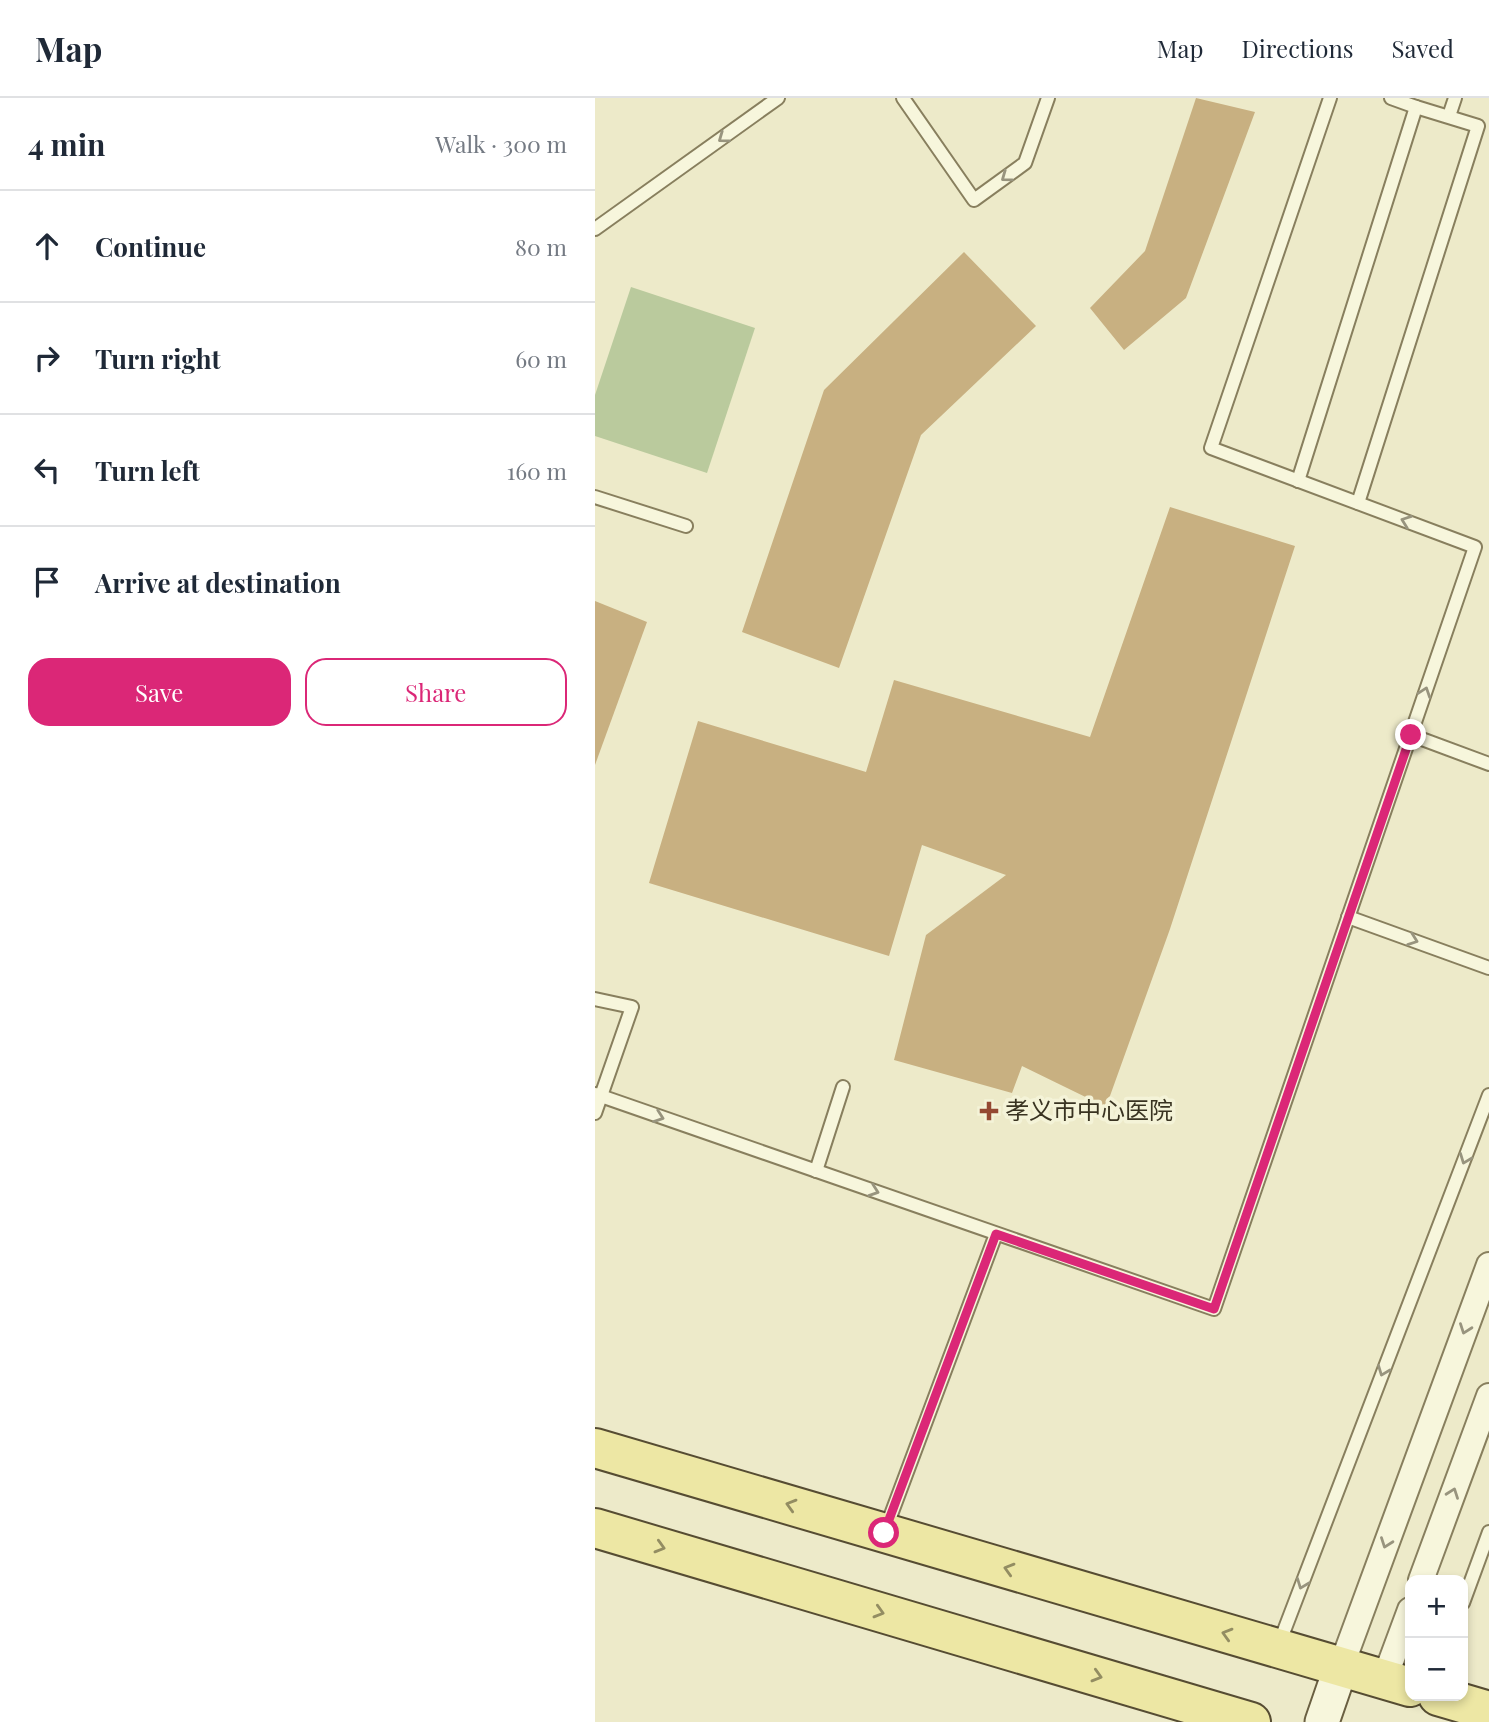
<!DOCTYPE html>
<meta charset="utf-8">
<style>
:root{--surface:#fff;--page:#f2f2f3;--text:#1f2937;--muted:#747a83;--line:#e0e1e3;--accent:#db2777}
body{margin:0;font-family:"Playfair Display","Noto Sans SC",serif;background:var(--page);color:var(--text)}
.controls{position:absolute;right:21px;bottom:21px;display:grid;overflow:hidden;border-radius:14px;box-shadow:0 4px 10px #0003}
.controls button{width:63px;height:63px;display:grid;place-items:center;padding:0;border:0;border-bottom:2px solid var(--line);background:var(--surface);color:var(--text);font:35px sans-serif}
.stop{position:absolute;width:21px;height:21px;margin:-16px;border:5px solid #db2777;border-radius:50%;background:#fff}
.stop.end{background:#db2777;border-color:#fff;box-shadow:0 2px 7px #0008}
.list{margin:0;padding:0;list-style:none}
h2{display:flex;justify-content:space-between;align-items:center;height:91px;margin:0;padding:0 28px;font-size:30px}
h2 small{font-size:23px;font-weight:400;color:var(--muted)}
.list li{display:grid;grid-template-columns:46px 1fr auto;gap:21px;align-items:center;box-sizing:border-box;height:112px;padding:0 28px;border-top:2px solid var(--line)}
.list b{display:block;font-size:26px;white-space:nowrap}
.list em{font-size:23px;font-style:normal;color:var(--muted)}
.actions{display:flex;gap:14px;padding:21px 28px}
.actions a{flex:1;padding:16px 0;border:2px solid var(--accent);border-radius:21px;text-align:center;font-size:24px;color:var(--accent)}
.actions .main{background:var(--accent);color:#fff}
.icon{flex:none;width:38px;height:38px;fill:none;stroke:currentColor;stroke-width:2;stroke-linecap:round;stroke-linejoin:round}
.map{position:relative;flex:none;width:894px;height:1624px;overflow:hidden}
header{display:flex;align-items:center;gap:42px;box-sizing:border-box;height:98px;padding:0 35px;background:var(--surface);border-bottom:2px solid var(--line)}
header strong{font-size:33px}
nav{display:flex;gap:38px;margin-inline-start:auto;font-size:24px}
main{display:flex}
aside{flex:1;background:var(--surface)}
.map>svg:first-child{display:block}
.garden{fill:#baca9d}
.building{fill:#c8b081}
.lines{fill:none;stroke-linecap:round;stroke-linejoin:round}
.service-casing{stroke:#887f5e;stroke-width:16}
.minor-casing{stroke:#887f5e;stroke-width:28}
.secondary-casing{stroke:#6a5f41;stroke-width:37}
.primary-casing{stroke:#564c32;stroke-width:42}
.service{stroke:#f7f6dc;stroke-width:12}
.minor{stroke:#f7f6dc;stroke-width:24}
.secondary{stroke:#f7f6dc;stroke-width:33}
.primary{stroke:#ede7a4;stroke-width:38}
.oneway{stroke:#98947e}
.oneway2{stroke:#938d62}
.route{stroke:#db2777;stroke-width:9}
.poi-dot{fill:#944831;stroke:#f4f3d8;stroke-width:2.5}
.labels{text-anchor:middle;stroke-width:7;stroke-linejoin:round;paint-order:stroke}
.poi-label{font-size:24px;fill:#393321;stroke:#f4f3d8;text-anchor:start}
</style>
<header>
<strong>Map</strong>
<nav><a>Map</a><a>Directions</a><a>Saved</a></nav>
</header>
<main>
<aside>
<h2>4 min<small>Walk · 300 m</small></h2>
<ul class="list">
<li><svg class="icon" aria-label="ahead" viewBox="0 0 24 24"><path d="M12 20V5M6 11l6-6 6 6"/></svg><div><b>Continue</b></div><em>80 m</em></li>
<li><svg class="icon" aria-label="right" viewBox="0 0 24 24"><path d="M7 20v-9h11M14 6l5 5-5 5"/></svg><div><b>Turn right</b></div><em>60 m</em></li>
<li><svg class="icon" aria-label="left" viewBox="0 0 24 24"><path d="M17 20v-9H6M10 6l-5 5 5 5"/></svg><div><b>Turn left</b></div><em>160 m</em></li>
<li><svg class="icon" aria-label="arrive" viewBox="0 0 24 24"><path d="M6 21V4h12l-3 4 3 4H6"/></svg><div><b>Arrive at destination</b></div></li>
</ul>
<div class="actions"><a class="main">Save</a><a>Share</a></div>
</aside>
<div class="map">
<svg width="894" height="1624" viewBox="0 0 894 1624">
<rect width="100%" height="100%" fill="#edeac9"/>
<polygon class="garden" points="36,189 160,230 112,375 0,338 0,297"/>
<g class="building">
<polygon points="601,0 660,14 591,200 529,252 495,210 550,153"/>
<polygon points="369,154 441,228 326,337 244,570 147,534 229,292"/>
<polygon points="575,409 700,448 575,831 511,1009 427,968 417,995 299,962 331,837 411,777 327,747 294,858 54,785 103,623 271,674 299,582 495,639"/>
<polygon points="0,503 52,524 0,667"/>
</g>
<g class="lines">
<defs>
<g id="service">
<polyline points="308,0 379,102 430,65 453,0"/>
<polyline points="796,0 821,9"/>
<polyline points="854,18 860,0"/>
<polyline points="0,131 183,0"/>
<polyline points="703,383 821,9 883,28 763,405"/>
<polyline points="0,399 91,428"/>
<polyline points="816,637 894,666"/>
<polyline points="753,819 894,870"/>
<polyline points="0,901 37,909 0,1015"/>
<polyline points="0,996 619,1211 880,449 616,350 735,0"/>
<polyline points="221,1073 248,989"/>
<polyline points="291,1430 401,1136"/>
<polyline points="868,1505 894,1434"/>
<polyline points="684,1546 894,997"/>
</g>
<g id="minor">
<polyline points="826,1482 894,1298"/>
<polyline points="746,1569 894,1167"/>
<polyline points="789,1582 815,1512"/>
</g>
<polyline id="secondary" points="727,1624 746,1569"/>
<g id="primary">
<polyline points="0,1350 815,1589"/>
<polyline points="0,1430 656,1624"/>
<polyline points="843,1598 894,1613"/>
</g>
</defs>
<use href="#service" class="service-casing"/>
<use href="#minor" class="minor-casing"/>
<use href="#secondary" class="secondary-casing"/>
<use href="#primary" class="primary-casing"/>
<use href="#service" class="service"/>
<use href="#minor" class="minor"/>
<use href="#secondary" class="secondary"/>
<use href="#primary" class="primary"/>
</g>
<defs><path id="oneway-chevron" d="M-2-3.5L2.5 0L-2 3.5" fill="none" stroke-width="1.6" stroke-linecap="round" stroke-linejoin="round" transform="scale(1.75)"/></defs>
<g class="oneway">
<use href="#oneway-chevron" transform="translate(128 40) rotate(144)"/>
<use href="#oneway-chevron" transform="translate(411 79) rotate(144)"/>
<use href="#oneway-chevron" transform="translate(811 423) rotate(-160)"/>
<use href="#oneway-chevron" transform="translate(830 594) rotate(-71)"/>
<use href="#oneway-chevron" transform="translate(818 842) rotate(20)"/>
<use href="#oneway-chevron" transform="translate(64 1019) rotate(19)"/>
<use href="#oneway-chevron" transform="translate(870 1061) rotate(111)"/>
<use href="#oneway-chevron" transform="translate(279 1093) rotate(19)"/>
<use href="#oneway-chevron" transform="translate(870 1231) rotate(110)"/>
<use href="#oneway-chevron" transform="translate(788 1273) rotate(111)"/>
<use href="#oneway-chevron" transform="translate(858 1395) rotate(-70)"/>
<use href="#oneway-chevron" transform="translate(791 1445) rotate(110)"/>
<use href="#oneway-chevron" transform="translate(707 1486) rotate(111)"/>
</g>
<g class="oneway2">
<use href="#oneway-chevron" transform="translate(196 1407) rotate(-164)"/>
<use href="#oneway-chevron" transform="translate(65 1449) rotate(16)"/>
<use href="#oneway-chevron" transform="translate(414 1471) rotate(-164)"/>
<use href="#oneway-chevron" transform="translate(284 1514) rotate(16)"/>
<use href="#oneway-chevron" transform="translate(632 1536) rotate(-164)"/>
<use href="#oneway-chevron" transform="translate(502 1578) rotate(16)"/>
</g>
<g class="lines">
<polyline class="route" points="289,1435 401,1136 619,1211 816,637"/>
</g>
<path class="poi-dot" d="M390.5 1002.5h7v7h7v7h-7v7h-7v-7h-7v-7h7z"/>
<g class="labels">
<g class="poi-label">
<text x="410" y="1021">孝义市中心医院</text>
</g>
</g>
</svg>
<div class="controls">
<button>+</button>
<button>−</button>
</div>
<div class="stop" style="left:289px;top:1435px"></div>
<div class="stop end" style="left:816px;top:637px"></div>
</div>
</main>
